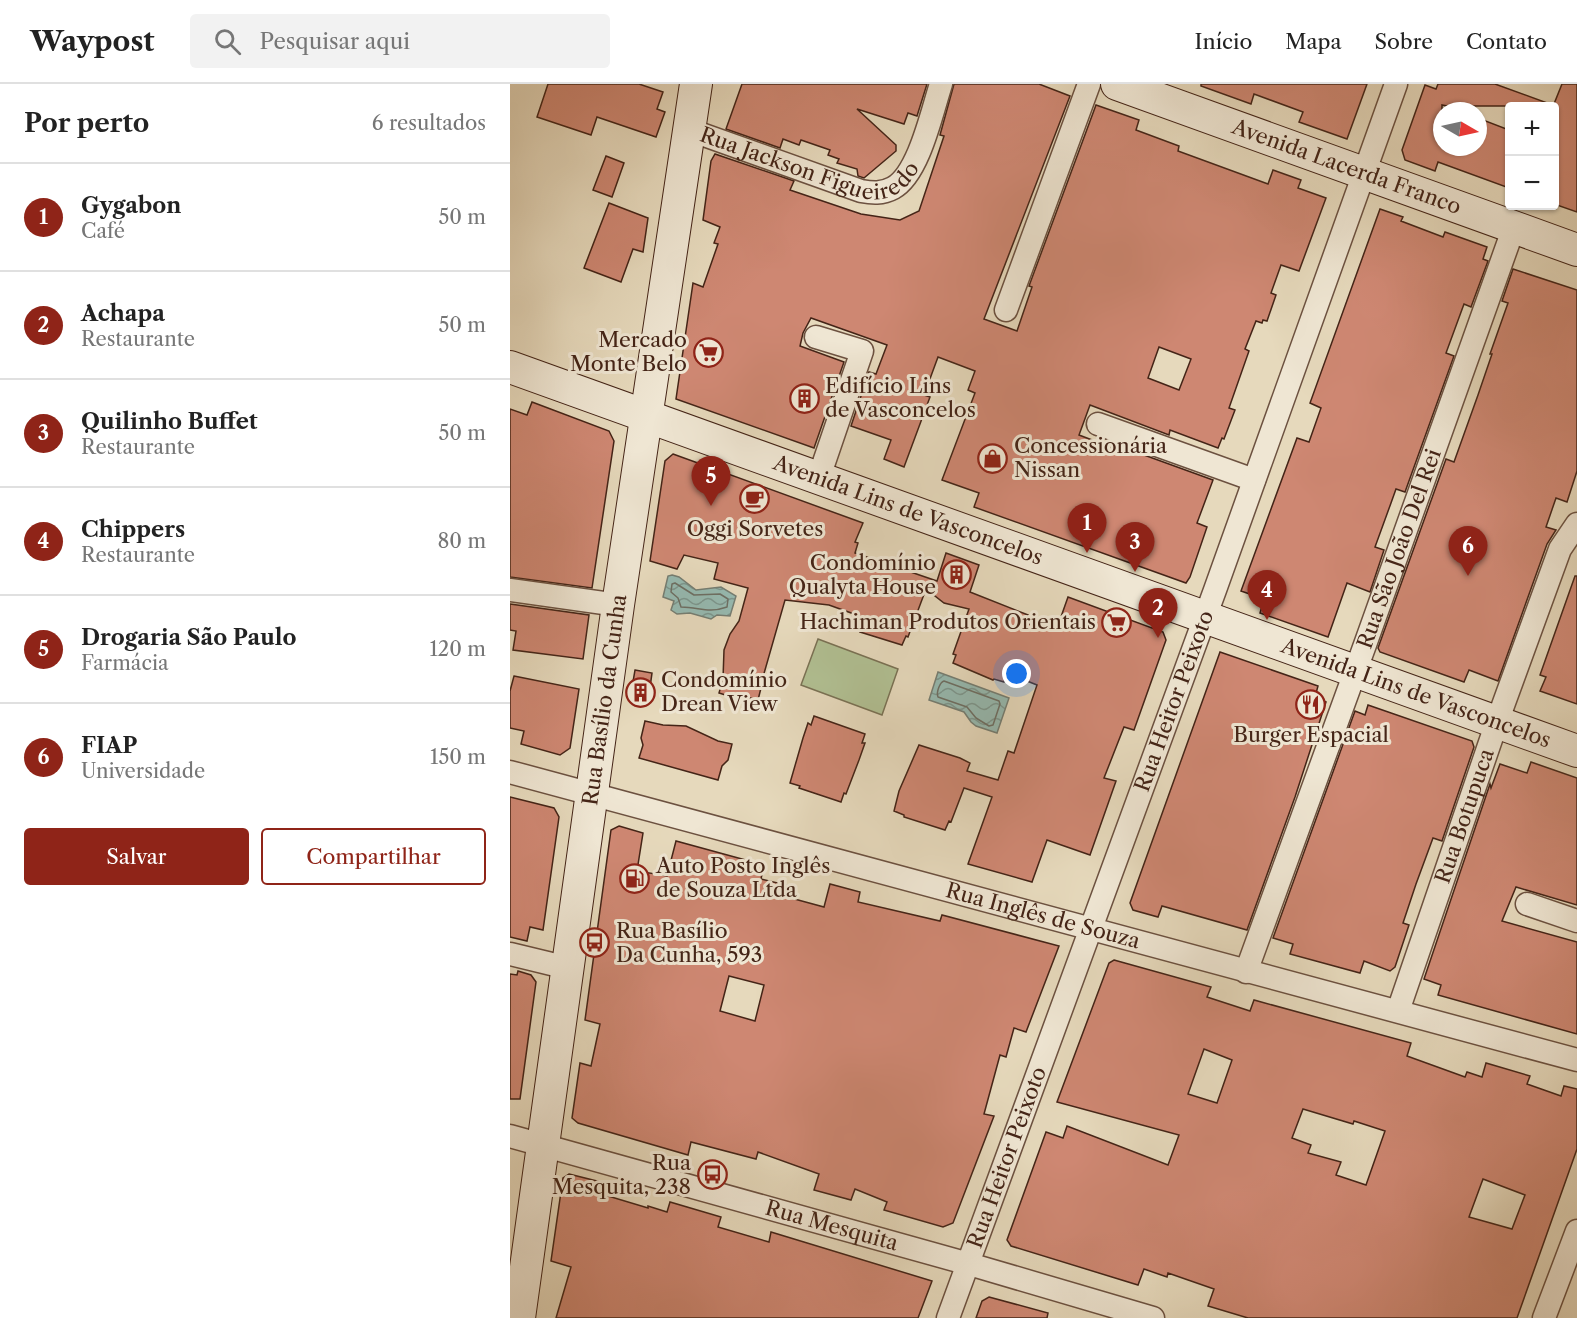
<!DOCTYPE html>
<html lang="pt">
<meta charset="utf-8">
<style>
:root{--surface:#fff;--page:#f2f2f2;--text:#222;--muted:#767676;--line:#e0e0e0;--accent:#8f2418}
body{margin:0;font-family:"Libre Caslon Text",serif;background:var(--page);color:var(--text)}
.controls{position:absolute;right:18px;top:18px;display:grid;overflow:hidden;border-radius:6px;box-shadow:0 2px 4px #0004}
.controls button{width:54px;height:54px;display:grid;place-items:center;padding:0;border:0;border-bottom:2px solid var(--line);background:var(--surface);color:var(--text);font:30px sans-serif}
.compass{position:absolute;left:923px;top:18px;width:54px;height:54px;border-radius:50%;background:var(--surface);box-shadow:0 2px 4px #0004;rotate:99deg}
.you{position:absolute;left:507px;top:590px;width:21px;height:21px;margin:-15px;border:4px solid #fff;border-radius:50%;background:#1a73e8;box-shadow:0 0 0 9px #1a73e833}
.badge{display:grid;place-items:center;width:39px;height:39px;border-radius:50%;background:var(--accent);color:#fff;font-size:20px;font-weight:700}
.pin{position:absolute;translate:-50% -50px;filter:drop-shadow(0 2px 3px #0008)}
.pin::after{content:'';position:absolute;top:32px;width:21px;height:18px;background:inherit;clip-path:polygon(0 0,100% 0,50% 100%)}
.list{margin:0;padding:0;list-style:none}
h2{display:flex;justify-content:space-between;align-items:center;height:78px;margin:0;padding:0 24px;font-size:26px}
h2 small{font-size:20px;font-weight:400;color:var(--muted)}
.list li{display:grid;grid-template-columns:39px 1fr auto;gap:18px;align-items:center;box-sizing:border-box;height:108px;padding:0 24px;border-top:2px solid var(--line)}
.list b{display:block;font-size:22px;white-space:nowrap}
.list p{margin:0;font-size:20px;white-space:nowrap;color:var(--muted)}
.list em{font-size:20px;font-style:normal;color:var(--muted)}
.actions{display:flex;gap:12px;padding:18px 24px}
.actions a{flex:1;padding:14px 0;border:2px solid var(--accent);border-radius:6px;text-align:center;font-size:21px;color:var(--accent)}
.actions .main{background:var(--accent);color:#fff}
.icon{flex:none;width:33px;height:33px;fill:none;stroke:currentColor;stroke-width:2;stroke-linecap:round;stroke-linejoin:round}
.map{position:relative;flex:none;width:1067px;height:1234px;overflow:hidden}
header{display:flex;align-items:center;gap:36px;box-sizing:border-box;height:84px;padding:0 30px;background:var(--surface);border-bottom:2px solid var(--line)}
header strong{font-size:28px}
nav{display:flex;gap:33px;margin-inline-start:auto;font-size:21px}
.search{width:420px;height:54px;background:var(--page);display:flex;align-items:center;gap:15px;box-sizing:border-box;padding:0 21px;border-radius:6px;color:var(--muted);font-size:22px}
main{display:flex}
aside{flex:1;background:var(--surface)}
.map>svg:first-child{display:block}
.park{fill:#b1c093;stroke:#7a7255;stroke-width:1.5}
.water{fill:url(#water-waves);stroke:#757e73;stroke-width:1.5}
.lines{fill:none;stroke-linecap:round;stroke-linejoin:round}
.shore{stroke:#6d6f64;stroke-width:1.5}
.building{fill:#ce8772;stroke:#442417;stroke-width:1.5;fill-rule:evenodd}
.street-casing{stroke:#6c5140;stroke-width:25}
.secondary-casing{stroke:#442417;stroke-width:34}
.street{stroke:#efe6d3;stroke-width:22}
.secondary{stroke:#efe6d3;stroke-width:32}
.labels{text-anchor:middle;stroke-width:6;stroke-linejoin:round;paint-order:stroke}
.street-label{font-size:21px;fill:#442417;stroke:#efe6d3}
.poi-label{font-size:21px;fill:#442417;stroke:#efe6d3;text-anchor:start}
</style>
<header>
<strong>Waypost</strong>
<div class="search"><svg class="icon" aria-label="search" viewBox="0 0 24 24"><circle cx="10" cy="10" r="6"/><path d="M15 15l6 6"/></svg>Pesquisar aqui</div>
<nav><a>Início</a><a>Mapa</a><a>Sobre</a><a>Contato</a></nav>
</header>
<main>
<aside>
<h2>Por perto<small>6 resultados</small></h2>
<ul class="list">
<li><span class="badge">1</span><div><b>Gygabon</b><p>Café</p></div><em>50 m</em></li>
<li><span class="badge">2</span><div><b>Achapa</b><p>Restaurante</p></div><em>50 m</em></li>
<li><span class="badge">3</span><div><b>Quilinho Buffet</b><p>Restaurante</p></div><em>50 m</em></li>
<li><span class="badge">4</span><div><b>Chippers</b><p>Restaurante</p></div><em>80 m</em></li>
<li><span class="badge">5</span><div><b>Drogaria São Paulo</b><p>Farmácia</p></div><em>120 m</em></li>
<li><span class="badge">6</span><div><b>FIAP</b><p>Universidade</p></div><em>150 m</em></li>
</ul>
<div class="actions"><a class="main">Salvar</a><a>Compartilhar</a></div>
</aside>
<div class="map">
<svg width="1067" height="1234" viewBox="0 0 1067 1234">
<defs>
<pattern id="water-waves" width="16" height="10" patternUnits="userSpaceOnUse" patternTransform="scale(1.5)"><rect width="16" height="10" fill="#96bab1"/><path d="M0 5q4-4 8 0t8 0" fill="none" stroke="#7c978f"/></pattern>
</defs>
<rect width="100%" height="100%" fill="#e6d9bc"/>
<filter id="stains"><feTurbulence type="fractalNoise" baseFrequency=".00333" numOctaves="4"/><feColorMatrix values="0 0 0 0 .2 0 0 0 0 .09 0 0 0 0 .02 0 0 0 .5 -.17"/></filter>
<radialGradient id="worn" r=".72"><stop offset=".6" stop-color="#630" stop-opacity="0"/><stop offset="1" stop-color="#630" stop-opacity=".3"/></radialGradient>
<polygon class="park" points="308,555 388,585 372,631 291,601"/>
<g class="water">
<polygon points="162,491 169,493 186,506 211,503 226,512 220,532 207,531 201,535 180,529 167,530 161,526 164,517 153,513 158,492"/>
<polygon points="428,588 499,614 487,649 466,642 461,638 454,628 419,616"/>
</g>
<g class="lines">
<g class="shore">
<path d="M165,499L184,511L210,510L218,515L217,523C197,530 190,523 171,523L168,514L161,508L162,500Z"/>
<path d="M434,597L489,617L490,620L483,641L479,642L466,634L457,623L428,613C426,608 430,598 434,597Z"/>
</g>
</g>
<g class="building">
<polygon points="38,0 129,0 153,8 147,25 155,28 146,53 87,33 81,51 27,33"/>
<polygon points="232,0 417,0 407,32 398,29 394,40 347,25 386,61 386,67 354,94 348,92 347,85 327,79 329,75 318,71 320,66 291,56 289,61 273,55 270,64 216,45"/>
<path d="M444,0H529L560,12L474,235L507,247L522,203L519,202L586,21L629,36L626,46L669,62L668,67L758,100L763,86L791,96L788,104L816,114L789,187L771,181L761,209L766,211L757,237L753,236L752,239L746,237L735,265L739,267L719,324L725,326L714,355L712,354L708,364L660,346L659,351L580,321L569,351L611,367L612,363L703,396L687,439L697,443L680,493L676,499L464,423L469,409L432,396L465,309L458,306L465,287L428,273L414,311L420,313L394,383L374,375L381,356L341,342L359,288L366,290L377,261L301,234L293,249L290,262L334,278L304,364L166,315L183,199L193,203L208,160L204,159L210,143L193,136L201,77L205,70L284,97L280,106L351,130L390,136L409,127L434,52L430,51ZM649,263L681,275L669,306L638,294Z"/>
<polygon points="691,0 857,0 837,55 789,38 793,28 744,10 741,20 691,2"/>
<polygon points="928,0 985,0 1040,20 1040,22 937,22 932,21 932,63 968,63 968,34 999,46 999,104 928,78 925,87 895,76 892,66 915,1 926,5"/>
<polygon points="1052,0 1067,0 1067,128 1044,120 1044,20"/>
<polygon points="96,72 114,79 102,113 83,106"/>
<polygon points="99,119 138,134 133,168 123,165 111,198 74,184"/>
<polygon points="870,125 893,133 891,137 933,153 935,148 977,163 973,175 978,177 961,223 954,220 936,269 944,272 895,408 886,405 881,419 865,463 874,466 860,508 837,499 818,553 750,529 754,515 731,507 787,354 799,358 811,324 800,319"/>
<polygon points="1003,185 1067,206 1067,387 1057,418 1046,414 1036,443 1046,446 1037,460 988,597 959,586 954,598 870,568 868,564 936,375 944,378 968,311 982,270 980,270 998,219 992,217"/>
<polygon points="22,318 99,347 104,357 82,504 0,493 0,325 17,331"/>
<polygon points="163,370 353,439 345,458 348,459 345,469 427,497 436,469 469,481 460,508 518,531 515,539 546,547 558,513 653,548 656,556 624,646 614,643 594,694 606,697 580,771 537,756 522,798 458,780 482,713 454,704 441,738 439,737 435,746 394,733 394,731 384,727 389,707 409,661 450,674 460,679 457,687 488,696 498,667 504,669 527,601 497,589 494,598 484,595 483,596 443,579 446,571 443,570 459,525 434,519 416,505 398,553 396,552 392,561 350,548 351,546 341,543 345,534 342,533 344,530 319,521 275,516 251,600 252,600 248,616 233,612 225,614 209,609 213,595 214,566 220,550 229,537 238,504 204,495 208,479 174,471 167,485 140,477 155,377"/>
<polygon points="1065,492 1067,492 1067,620 1030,607 1036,593 1030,591"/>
<polygon points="0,520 79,531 73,575 3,566 6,547 0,546"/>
<polygon points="710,568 808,602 805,613 816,618 785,713 737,846 652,822 648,833 623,826 620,819"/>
<polygon points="125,586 142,589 138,618 120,615"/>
<polygon points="4,592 69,605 60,664 50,671 11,660 14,647 0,644 0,607"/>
<polygon points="858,621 962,657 964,663 932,757 923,754 906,800 893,839 899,841 885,883 880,887 854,877 850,889 780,870 783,860 763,854 845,627 855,631"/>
<polygon points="304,632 355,650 352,659 355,659 349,676 336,710 334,709 331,718 289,704 290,702 280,699 293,654 298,639 301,641"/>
<polygon points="135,637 153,641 176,642 208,657 222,660 218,676 212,682 208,696 129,674 133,661 131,654"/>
<polygon points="1021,678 1067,694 1067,821 1006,803 992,837 1067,858 1067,950 928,911 931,901 914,895 980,700 981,704 990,680 1017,689"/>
<polygon points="0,713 44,724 49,733 33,846 20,843 17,857 0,853"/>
<path d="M109,742L133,749L127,787L157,792L166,757L254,781L251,795L280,802L277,813L314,823L320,800L350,808L348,818L430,837L432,831L549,862L516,948L504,944L496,973L490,971L474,1030L484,1032L443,1139L433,1143L374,1126L377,1118L345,1105L341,1116L304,1106L309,1090L248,1068L246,1075L181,1058L178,1071L68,1039L62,1034L70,979L81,982L90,940L75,936L101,746ZM219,892L254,901L245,937L210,927Z"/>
<path d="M604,876L701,903L697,913L740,927L744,916L901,959L897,972L955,993L957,988L972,993L976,979L1020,992L1017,1000L1051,1012L1054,1002L1067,1005V1065L1007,1234H738L698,1222L704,1205L658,1189L657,1193L634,1185L628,1201L501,1162L497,1156L536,1048L553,1054L557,1042L658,1081L669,1051L547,1018L599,879ZM694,965L722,976L707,1019L678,1010ZM793,1025L843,1040L844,1037L875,1047L856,1101L826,1091L831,1078L798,1069L801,1061L782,1054ZM973,1095L1015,1111L1002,1145L959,1133Z"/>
<polygon points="8,887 21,891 26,898 10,1015 0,1015 0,890 7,891"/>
<polygon points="59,1090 91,1098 90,1100 100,1103 98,1112 138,1124 138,1122 157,1128 160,1118 211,1133 208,1143 259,1158 261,1148 422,1197 408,1234 46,1234 61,1183 41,1177 53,1094"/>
<polygon points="479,1213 538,1229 537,1234 466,1234 472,1217"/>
</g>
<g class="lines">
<defs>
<g id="street">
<path id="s1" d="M180,46L351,107C362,109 372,110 383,104C409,90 422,27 431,0"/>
<polyline points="496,226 579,0"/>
<polyline points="306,253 352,267 309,393"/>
<polyline points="588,340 744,396"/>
<polyline points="0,506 108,521"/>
<path id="s2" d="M0,688L1067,976"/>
<polyline points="1017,820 1067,837"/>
<polyline points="0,870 58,884"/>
<path id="s3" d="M736,888L856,558L1004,143"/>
<path id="s4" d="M888,927L987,638L1050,465L1067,440"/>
<path id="s5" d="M0,1052L459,1180L643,1234"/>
<path id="s6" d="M438,1234L705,506L886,0"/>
<polyline points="1034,1234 1067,1147"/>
</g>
<g id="secondary">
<path id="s7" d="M607,0L1067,166"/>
<path id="s8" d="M0,283L1067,667"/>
<path id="s9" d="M9,1234L108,521L186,0"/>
</g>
</defs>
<use href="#street" class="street-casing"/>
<use href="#secondary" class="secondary-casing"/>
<use href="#street" class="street"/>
<use href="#secondary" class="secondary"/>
</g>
<defs>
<symbol id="supermarket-ring" viewBox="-11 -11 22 22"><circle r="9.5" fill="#efe6d3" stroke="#8f2418" stroke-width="1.5"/><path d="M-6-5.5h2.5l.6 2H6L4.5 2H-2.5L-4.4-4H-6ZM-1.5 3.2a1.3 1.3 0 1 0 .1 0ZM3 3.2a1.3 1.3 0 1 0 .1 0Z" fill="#8f2418"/></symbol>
<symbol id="building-ring" viewBox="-11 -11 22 22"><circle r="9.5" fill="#efe6d3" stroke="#8f2418" stroke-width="1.5"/><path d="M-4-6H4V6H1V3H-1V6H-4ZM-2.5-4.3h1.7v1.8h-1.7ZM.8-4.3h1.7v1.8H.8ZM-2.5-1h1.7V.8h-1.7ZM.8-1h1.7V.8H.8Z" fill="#8f2418"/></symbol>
<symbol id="shop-ring" viewBox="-11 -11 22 22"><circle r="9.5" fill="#efe6d3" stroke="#8f2418" stroke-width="1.5"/><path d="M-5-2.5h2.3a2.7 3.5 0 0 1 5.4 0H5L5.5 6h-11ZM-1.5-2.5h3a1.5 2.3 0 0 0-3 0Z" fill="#8f2418"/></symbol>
<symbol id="cafe-ring" viewBox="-11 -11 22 22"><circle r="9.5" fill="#efe6d3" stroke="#8f2418" stroke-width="1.5"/><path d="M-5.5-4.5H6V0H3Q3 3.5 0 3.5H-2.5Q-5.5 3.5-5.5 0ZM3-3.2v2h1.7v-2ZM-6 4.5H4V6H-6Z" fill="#8f2418"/></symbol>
<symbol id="restaurant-ring" viewBox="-11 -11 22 22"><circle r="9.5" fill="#efe6d3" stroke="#8f2418" stroke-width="1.5"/><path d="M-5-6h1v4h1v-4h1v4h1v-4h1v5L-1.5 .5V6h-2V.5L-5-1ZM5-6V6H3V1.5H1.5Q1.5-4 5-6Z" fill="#8f2418"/></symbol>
<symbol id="fuel-ring" viewBox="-11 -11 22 22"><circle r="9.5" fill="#efe6d3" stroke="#8f2418" stroke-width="1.5"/><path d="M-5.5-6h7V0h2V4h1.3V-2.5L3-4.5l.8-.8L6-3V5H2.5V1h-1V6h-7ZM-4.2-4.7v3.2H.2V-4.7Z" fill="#8f2418"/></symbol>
<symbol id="bus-ring" viewBox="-11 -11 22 22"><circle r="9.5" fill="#efe6d3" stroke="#8f2418" stroke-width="1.5"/><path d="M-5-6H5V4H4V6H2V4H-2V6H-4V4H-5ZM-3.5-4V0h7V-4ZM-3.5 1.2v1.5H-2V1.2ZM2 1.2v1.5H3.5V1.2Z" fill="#8f2418"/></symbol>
</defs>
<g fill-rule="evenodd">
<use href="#supermarket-ring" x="182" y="252" width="33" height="33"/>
<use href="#building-ring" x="278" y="298" width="33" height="33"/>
<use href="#shop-ring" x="466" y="358" width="33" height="33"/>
<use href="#cafe-ring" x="228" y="398" width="33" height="33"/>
<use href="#building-ring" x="430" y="474" width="33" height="33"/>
<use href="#supermarket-ring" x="590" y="522" width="33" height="33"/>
<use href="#building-ring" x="114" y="592" width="33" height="33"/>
<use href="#restaurant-ring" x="784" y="604" width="33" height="33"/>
<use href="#fuel-ring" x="108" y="778" width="33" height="33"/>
<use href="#bus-ring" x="68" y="842" width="33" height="33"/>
<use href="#bus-ring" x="186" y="1074" width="33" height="33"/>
</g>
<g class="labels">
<g class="street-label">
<text dy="7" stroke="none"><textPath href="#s1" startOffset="129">Rua Jackson Figueiredo</textPath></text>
<text dy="7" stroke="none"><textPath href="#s7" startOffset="244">Avenida Lacerda Franco</textPath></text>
<text dy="7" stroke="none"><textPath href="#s8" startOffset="423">Avenida Lins de Vasconcelos</textPath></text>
<text dy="7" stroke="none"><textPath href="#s3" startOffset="450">Rua São João Del Rei</textPath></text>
<text dy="7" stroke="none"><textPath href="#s8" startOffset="963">Avenida Lins de Vasconcelos</textPath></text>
<text dy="7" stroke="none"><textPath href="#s9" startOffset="624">Rua Basílio da Cunha</textPath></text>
<text dy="7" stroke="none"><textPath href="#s6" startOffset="657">Rua Heitor Peixoto</textPath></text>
<text dy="7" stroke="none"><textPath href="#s4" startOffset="206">Rua Botupuca</textPath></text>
<text dy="7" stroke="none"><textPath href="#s2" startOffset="552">Rua Inglês de Souza</textPath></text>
<text dy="7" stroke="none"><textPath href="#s6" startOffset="171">Rua Heitor Peixoto</textPath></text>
<text dy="7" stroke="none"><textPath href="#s5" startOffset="334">Rua Mesquita</textPath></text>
</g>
<g class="poi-label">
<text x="177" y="263" text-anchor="end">Mercado<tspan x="177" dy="24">Monte Belo</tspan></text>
<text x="315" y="309">Edifício Lins<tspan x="315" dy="24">de Vasconcelos</tspan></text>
<text x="504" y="369">Concessionária<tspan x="504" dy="24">Nissan</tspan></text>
<text x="245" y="452" text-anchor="middle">Oggi Sorvetes</text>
<text x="426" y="486" text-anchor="end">Condomínio<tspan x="426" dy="24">Qualyta House</tspan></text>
<text x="586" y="545" text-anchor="end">Hachiman Produtos Orientais</text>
<text x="151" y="603">Condomínio<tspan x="151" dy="24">Drean View</tspan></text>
<text x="801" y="658" text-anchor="middle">Burger Espacial</text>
<text x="146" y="789">Auto Posto Inglês<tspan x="146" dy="24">de Souza Ltda</tspan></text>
<text x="106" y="854">Rua Basílio<tspan x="106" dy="24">Da Cunha, 593</tspan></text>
<text x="181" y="1086" text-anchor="end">Rua<tspan x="181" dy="24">Mesquita, 238</tspan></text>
</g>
</g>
<rect width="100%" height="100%" filter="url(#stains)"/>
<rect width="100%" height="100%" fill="url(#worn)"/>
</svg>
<div class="controls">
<button>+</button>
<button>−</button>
</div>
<svg class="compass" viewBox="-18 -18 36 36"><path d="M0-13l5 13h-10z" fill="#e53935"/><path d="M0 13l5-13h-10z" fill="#767676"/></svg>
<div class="you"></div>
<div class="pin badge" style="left:577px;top:469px">1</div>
<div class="pin badge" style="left:648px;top:554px">2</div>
<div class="pin badge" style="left:625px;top:488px">3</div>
<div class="pin badge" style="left:757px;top:536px">4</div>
<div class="pin badge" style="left:201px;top:422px">5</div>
<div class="pin badge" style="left:958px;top:492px">6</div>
</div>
</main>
